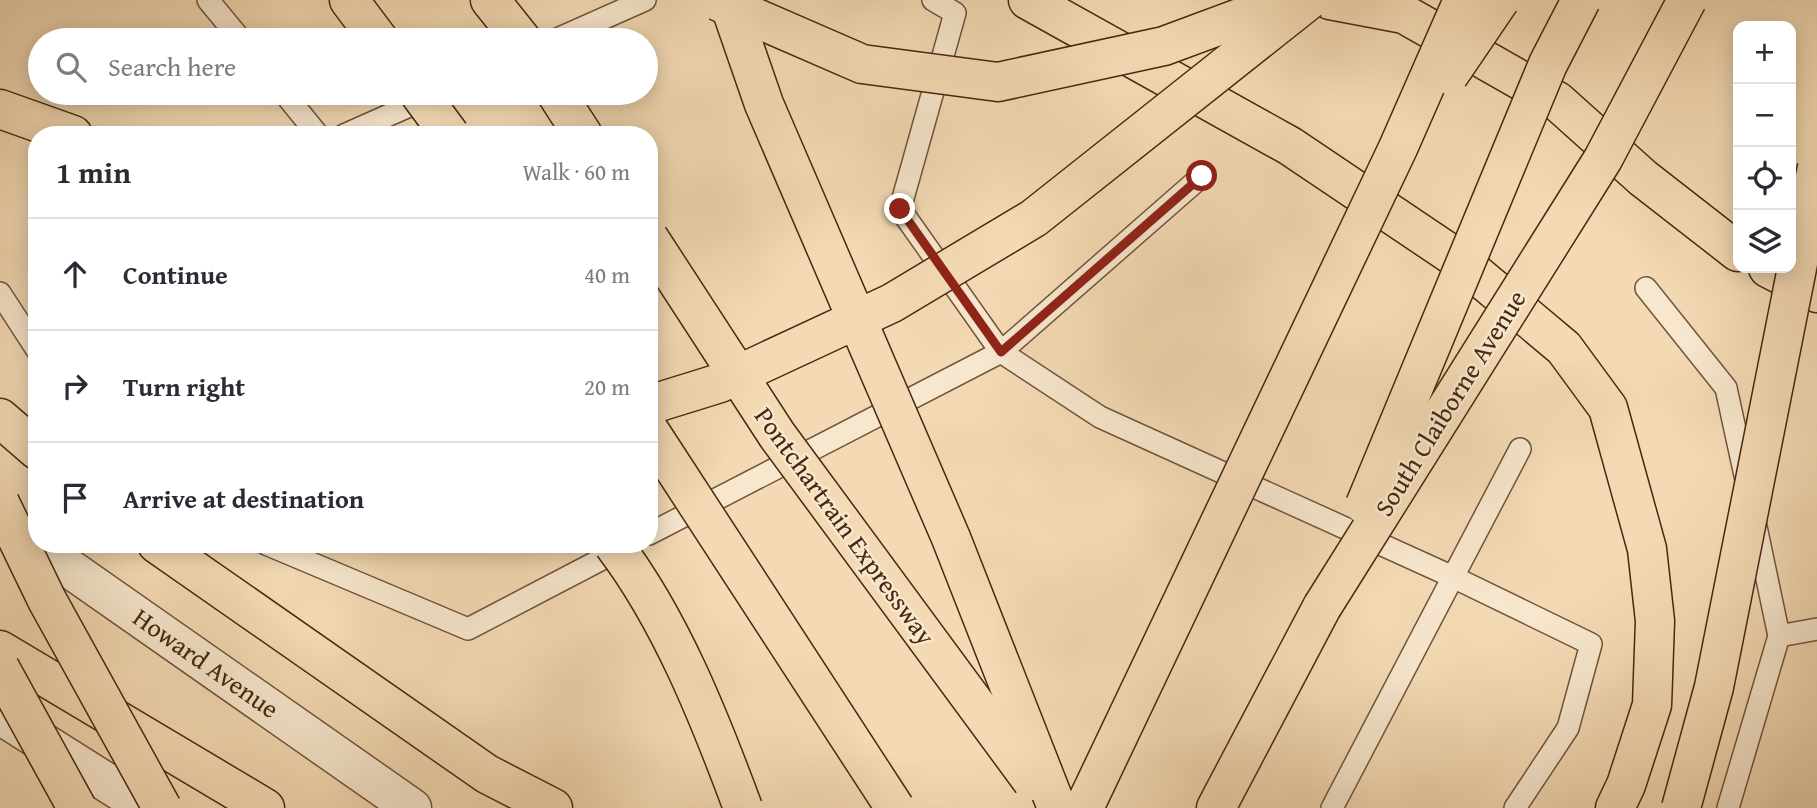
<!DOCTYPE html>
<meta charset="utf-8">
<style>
:root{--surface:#fff;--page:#f2f2f3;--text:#2b2b33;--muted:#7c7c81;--line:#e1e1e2}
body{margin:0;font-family:"Gentium Book Plus",serif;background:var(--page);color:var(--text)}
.controls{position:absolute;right:21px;top:21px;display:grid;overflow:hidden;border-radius:14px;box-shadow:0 4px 18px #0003}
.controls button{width:63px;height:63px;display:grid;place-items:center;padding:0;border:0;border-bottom:2px solid var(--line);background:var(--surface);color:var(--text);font:35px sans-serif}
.stop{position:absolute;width:21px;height:21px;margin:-16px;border:5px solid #8f2418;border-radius:50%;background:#fff}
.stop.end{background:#8f2418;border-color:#fff;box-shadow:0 2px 7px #0008}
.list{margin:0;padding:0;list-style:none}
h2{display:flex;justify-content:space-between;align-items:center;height:91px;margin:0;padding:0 28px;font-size:30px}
h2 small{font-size:23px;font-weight:400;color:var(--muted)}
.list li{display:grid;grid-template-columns:46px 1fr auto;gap:21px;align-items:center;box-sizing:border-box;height:112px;padding:0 28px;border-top:2px solid var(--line)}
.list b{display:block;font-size:26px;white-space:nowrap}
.list em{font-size:23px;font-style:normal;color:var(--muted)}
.icon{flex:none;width:38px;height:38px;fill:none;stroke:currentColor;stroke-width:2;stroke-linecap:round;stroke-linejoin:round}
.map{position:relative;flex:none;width:1817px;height:808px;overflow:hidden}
.search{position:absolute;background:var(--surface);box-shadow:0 4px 18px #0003;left:28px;top:28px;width:630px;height:77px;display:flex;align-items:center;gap:18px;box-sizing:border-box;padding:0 24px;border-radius:38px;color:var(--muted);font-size:26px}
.panel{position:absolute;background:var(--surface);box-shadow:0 4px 18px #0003;left:28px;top:126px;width:630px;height:427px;border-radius:28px}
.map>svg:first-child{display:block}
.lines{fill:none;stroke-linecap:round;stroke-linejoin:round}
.lane-casing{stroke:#725438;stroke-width:24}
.street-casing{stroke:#725438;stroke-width:41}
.primary-casing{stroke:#47280f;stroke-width:41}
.highway-casing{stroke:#47280f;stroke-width:41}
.lane{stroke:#f7e7ce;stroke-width:21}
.street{stroke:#f7e7ce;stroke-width:38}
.primary{stroke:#f3dab4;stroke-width:38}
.highway{stroke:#f3dab4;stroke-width:38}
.primary-bridge-casing{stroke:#47280f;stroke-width:41;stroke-linecap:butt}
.highway-bridge-casing{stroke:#47280f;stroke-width:41;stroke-linecap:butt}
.primary-bridge{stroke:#f3dab4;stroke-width:38}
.highway-bridge{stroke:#f3dab4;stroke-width:38}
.route{stroke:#8f2418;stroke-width:9}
.labels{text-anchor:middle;stroke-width:5;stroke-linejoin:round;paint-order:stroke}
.street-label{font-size:26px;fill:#47280f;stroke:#f7e7ce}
</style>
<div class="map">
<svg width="1817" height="808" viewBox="0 0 1817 808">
<rect width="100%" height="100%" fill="#f3dab4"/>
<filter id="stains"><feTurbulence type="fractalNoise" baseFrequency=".00286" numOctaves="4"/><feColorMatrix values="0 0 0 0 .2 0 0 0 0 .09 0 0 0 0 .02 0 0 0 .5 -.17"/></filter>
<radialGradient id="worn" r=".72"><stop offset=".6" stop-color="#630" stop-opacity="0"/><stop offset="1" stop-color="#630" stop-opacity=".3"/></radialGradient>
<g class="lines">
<defs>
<g id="lane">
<polyline points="208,0 241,40"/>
<polyline points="555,40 645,0"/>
<polyline points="284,93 318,135"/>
<polyline points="344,135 432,96"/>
<polyline points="1202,176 1001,352 1100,417 1453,577 1591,644 1568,728 1515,808"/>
<polyline points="1646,288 1726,388 1746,480"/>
<polyline points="0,293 37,350"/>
<polyline points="1755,522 1779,636 1817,629"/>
<polyline points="649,534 1001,352 900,209 955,13 933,0"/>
<polyline points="266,544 468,629 625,547"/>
<polyline points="1332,808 1520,449"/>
<polyline points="1728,808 1779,636"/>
</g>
<g id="street">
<polyline points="2,519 13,529 412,808"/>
<polyline points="0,715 147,808"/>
</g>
<polyline id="primary" points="1216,808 1322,607"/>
<g id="highway">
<polyline points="349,0 379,40"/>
<polyline points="490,0 522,40"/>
<polyline points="1028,0 1290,146 1458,259 1564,348 1608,408 1647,549 1655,621 1652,705 1626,785 1615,808"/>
<polyline points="1330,0 1404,14 1557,101 1643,178 1738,252"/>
<polyline points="556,93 583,135"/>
<polyline points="0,109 73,135"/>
<polyline points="1768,268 1817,293"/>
<polyline points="0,418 37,450"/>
<polyline points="157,544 487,774 553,808"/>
<polyline points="0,650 265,808"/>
</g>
</defs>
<use href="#lane" class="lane-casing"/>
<use href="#street" class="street-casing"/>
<use href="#primary" class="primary-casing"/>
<use href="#highway" class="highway-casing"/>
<use href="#lane" class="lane"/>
<use href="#street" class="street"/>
<use href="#primary" class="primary"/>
<use href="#highway" class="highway"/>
<defs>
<g id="primary-bridge">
<polyline points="1449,75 1500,0"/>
<polyline points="1365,505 1548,64 1581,0"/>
<polyline points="1322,607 1603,159 1687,0"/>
<polyline points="1084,808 1398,148 1463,0"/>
</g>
<g id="highway-bridge">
<polyline points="728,0 764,104 951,538 1057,808"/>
<polyline points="717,1 862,64 998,82 1164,46 1288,0"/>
<polyline points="419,93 450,135"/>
<polyline points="649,238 777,435 1032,781"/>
<polyline points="649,405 720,383 892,303 1034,218 1309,0"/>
<polyline points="649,430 895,808"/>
<polyline points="0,503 47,600 162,808"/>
<path d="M613,544C671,620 710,719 743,808"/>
<polyline points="0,668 77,808"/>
<polyline points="1681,808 1714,687 1817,167"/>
</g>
</defs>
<use href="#primary-bridge" class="primary-bridge-casing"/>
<use href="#highway-bridge" class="highway-bridge-casing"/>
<use href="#primary-bridge" class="primary-bridge"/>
<use href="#highway-bridge" class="highway-bridge"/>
</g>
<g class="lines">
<polyline class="route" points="900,209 1001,352 1202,176"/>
</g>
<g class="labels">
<g class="street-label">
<text transform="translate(1450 403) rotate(-58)" y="9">South Claiborne Avenue</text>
<text transform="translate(845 526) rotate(54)" y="9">Pontchartrain Expressway</text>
<text transform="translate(206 663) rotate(35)" y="9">Howard Avenue</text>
</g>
</g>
<rect width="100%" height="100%" filter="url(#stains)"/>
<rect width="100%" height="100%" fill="url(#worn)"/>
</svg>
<div class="controls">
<button>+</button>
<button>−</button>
<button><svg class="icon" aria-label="locate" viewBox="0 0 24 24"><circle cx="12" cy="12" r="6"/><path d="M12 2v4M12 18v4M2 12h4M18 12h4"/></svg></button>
<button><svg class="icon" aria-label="layers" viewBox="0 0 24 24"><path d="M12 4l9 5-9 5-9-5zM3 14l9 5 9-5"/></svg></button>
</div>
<div class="stop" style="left:1202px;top:176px"></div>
<div class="stop end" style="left:900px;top:209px"></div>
<div class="search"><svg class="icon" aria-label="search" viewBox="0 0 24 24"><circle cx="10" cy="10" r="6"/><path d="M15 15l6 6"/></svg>Search here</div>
<section class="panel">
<h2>1 min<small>Walk · 60 m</small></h2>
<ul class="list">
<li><svg class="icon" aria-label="ahead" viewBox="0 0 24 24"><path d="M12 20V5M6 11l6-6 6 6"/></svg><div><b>Continue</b></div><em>40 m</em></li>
<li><svg class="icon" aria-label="right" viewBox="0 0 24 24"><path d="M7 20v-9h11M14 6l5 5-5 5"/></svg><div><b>Turn right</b></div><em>20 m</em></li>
<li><svg class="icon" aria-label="arrive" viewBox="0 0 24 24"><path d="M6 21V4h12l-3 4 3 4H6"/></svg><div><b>Arrive at destination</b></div></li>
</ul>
</section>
</div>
